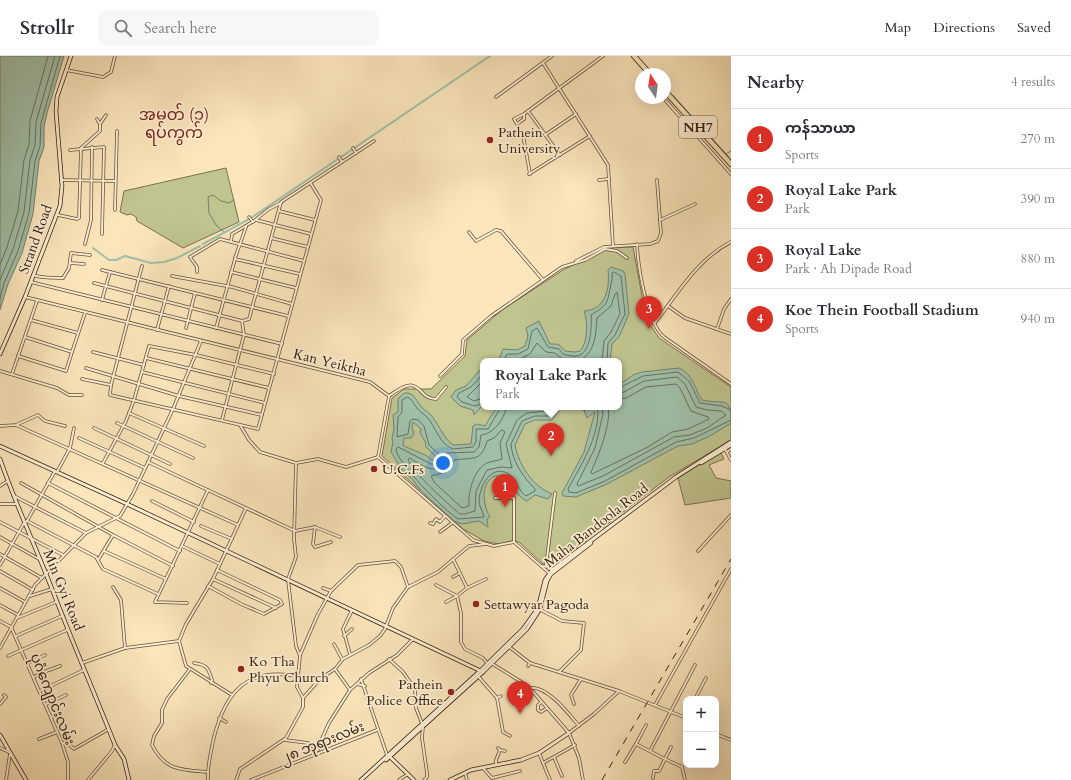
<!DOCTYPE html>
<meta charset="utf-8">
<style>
:root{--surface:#fff;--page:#f7f7f7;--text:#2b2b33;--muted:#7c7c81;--line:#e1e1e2;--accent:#d93025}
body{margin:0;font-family:Cardo,"Noto Sans Myanmar",serif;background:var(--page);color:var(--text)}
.controls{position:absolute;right:12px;bottom:12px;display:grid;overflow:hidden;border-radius:8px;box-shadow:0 4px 16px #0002}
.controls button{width:36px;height:36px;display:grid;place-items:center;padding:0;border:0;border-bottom:1px solid var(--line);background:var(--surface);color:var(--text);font:20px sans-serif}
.compass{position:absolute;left:635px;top:12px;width:36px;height:36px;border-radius:50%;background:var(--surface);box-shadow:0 4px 16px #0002;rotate:347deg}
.you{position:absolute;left:443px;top:407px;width:14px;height:14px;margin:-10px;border:3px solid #fff;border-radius:50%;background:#1a73e8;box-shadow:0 0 0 6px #1a73e833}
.badge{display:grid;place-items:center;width:26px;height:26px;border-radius:50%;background:var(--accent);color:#fff;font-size:13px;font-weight:700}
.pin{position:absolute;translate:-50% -33px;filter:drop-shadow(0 1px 2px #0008)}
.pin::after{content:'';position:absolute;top:21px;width:14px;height:12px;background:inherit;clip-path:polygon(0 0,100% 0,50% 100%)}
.popup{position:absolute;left:480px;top:302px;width:142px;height:52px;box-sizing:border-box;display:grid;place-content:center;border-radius:8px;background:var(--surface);filter:drop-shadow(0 1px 3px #0005);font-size:13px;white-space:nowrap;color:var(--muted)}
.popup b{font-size:15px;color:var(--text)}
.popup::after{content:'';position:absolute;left:50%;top:100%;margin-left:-8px;border:8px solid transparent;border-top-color:var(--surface)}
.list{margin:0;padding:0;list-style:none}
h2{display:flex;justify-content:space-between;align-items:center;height:52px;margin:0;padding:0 16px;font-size:17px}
h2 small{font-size:13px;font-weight:400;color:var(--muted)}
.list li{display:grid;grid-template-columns:26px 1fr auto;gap:12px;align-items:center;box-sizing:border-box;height:60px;padding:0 16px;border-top:1px solid var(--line)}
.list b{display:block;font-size:15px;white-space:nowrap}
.list p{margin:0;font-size:13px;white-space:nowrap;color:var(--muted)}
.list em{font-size:13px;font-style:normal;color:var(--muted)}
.icon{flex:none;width:22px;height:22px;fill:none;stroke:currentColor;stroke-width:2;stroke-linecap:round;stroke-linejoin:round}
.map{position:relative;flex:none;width:731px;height:724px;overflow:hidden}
header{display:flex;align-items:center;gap:24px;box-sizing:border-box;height:56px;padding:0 20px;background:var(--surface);border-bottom:1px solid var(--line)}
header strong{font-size:19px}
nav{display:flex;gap:22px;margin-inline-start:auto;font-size:14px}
.search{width:280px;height:36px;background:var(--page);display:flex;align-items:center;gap:10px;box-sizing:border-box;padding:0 14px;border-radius:8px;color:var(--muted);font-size:15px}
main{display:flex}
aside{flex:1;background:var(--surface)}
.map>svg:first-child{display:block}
.green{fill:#c0c48f;stroke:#7b724e;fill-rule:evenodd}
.water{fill:#a0c0aa;stroke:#76806c;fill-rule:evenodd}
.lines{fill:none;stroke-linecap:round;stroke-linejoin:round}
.shore{stroke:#6b705c;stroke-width:1}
.stream{stroke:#76806c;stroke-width:1}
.canal{stroke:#a0c0aa;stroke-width:2}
.street-casing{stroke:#675239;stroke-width:3.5}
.secondary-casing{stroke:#36210e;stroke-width:4.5}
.highway-casing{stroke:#36210e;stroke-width:6}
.street{stroke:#fceed3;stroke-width:2}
.secondary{stroke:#fceed3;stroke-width:3}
.highway{stroke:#fbe5bb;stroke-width:4.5}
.rail{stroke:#36210e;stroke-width:1;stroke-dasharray:7 7;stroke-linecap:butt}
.poi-dot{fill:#8f2418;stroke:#fceed3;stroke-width:1.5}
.labels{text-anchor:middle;stroke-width:3.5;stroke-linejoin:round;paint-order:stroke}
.shield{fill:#fceed3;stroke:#715e49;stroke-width:1}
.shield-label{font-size:13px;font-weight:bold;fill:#36210e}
.poi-label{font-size:14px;fill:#36210e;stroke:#fceed3;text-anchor:start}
.street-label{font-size:14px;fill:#36210e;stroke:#fceed3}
.quarter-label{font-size:16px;fill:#7a1f14;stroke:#fceed3}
</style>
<header>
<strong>Strollr</strong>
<div class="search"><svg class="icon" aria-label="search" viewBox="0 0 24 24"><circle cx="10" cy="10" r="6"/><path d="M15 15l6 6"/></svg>Search here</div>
<nav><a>Map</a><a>Directions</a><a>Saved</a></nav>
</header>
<main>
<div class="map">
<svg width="731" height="724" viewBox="0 0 731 724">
<rect width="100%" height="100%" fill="#fbe5bb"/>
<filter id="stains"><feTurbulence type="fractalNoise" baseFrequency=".005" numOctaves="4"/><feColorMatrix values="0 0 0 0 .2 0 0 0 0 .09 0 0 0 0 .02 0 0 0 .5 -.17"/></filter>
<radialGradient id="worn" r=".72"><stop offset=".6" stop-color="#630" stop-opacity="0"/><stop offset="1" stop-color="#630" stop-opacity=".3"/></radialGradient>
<g class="green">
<polygon points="226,112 239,166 183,192 137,165 136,161 131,158 127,159 120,156 124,135"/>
<path d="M633,191L646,262L659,282L731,331V384L669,421L554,509L543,508L519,486L512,485L498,488L484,485L463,473L382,400L392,342L404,333H431L465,300L467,284L502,254L563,214L606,192ZM483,305H619V351H483Z"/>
<polygon points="720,395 724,403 709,409 716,422 731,425 731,442 685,449 678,422"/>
</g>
<g class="water">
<polygon points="0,0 64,0 47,57 44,71 44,91 39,105 33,158 22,197 8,228 0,254"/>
<path d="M611,211L623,215L625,218L629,258L619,281L612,288L610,305L499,304L503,293L517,294L525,290L528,280L526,272L539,265L550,288C560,288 559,288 565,295L575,296L580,295C588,287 588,265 584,255C606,254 610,232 608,214Z"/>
<path d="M679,312C694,319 694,332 702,344C723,349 731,338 731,367L710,380L692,388L678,390L607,428L576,441L563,440L562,437L584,396L595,356L587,362L583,351H619V329L633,319L642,316Z"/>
<polygon points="480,314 483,315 483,349 474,359 473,354 460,350 451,341 456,334 466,330"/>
<path d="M404,337C414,336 415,343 420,349C422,353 426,354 429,357C439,367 442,381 453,389L471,388L473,370L477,368L485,370L494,355L499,351H560L559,355L552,364H535L525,368L515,389C519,409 532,430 552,438L548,443L535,439L527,445C512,439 514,418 494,420C480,429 483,449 490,461L487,463L488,471L479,465L462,468L454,465L422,436L412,423L402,414L391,396L393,386L392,382L394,373L393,359L398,356V343ZM413,366L421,373L420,377L425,385L426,391L438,403L432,404C426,397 412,395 403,389L404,382H411L414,378L412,372Z"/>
</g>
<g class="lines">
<g class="shore">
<polyline points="0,209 7,191 18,155 24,104 29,88 30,65 48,0"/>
<polyline points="0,224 13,193 24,156 30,104 35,89 36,66 55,0"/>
<polyline points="0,243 4,227 18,195 29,157 35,105 40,90 41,67 60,0"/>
<path d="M503,305L507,298H518L528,293L532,275L537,272L548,291L559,293C562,298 565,299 572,300C591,303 592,272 591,259C605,250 607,250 610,233C611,227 613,223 612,217L614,216L621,220L625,258L615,279L608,287L607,305"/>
<polyline points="508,305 520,303 530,298 537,287 546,296 555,297 562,303 572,305"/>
<path d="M577,305C595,300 596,278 597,262L611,250L615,238L617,236L620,258L611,276L604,285L602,305"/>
<polyline points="483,318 471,331 459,337 457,341 462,346 475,350 483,347"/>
<polyline points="483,325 467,341 474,345 483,342"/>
<polyline points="619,332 643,320 678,316 689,325 700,347 722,350 731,354"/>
<path d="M501,351L488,373H476V385L473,391L453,393C439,388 436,371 427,361C424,358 420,356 417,352C413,348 413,343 407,341L402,344V356L398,361L397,381L408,378L410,365L413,363L418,364L424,370L429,389L440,399L442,404L438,408H431L398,391L396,393C396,406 445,455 458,463L484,461C483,456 480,452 479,446C479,431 491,407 509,418C517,423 518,435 526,440L535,435V433C523,421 512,405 511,388L522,365L535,360H550L556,351"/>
<path d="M506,351C505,363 493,378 481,379L479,391L474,396L447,397L445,408C435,419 420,409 410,402L408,403C410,414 449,449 460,458H465L475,455L476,435L487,414L501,411L512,412L506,388L517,364L527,357L548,355L551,351"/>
<path d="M589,351L595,352L598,355C598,383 581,409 568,433L569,436L576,437L605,425L676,386L694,382L731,364"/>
<polyline points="602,351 603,358 595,392 577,428 578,430 603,420 674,381 690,379 707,372 726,359 721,355 707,354 696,351 685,328 677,321 644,325 624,336 619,337"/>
<path d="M608,351C612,366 598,401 591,416L592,418L648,391L672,376L688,373L709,363L708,361L691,355L680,332L676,328L646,331L626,342L619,343"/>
<path d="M502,374L505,376L500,387L502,403C497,405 491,405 487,407C473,414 468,437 469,450L462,452L434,426L431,420L446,416L454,404C472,401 481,407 487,385L494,382Z"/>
</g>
<g class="stream">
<polyline points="726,98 731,95"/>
<polyline points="225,177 216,169 209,157 208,141 213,139 221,145 229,147 234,144"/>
</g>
<g class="canal">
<polyline points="673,40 731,104"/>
<polyline points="203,188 251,162 490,0"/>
<polyline points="93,192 109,204 116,204 125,200 151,207 164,206 177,202 200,190"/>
</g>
<defs>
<g id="street">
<polyline points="543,7 608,109 613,190"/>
<polyline points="66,14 103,21 111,16 115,0"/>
<polyline points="496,41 552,0"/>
<polyline points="666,45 731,118"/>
<polyline points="528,55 560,99"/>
<polyline points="524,58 524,63 517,68 514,63 524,58 603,0"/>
<polyline points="100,68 106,59"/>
<polyline points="523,79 530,118"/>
<polyline points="545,79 576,58"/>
<polyline points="353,92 356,97"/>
<polyline points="70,94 104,91 102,178"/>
<polyline points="339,101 342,106"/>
<polyline points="529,118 590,80"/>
<polyline points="61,124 115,125"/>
<polyline points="599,124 609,123"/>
<polyline points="115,154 117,75"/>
<polyline points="279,155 315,164"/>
<polyline points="58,159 77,163 79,162 81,92 100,75 100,68 97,63"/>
<polyline points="249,161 253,166"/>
<polyline points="256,164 311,178"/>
<polyline points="660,164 695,148"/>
<polyline points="469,176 476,185 496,174 501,175 543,224"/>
<polyline points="271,182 308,191"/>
<polyline points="231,186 232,178 254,165 269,153 281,147"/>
<polyline points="85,188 91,164 92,91"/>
<path d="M637,188C638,211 647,267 664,281L731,328"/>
<polyline points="235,202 246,171"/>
<polyline points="576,205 604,191 650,188 658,185 661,177 657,124"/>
<polyline points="70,207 84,208"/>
<polyline points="142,210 111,329 110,339 258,373 321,144 311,128"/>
<polyline points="102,214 288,260"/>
<polyline points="197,216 197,211 190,201 220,183 304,205"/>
<polyline points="231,216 296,232"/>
<path d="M33,219C45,223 51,221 63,222L69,212L71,197L90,199"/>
<polyline points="172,220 232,231 292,248"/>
<polyline points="31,226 282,288"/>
<polyline points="94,227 242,265 249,263 281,146 374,85"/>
<polyline points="25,241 370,326 389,340 378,401 473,484 494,490 514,486 549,517"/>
<polyline points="102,244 110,216"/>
<polyline points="668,250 685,262 731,278"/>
<polyline points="31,264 78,277"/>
<path d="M654,268C677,239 697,203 731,186"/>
<polyline points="186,272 195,237"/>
<polyline points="216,272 235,203 300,218"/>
<polyline points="717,273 724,253 731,243"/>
<polyline points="157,274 169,230"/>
<polyline points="25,281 72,296 85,257"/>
<polyline points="93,296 144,309"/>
<polyline points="18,300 66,315 72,296"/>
<polyline points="146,302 269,332"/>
<polyline points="86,312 179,340 262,359"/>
<polyline points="0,315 57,332 69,339 82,339"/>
<polyline points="142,316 265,347"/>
<polyline points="12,318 37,245"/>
<polyline points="440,320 462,298 463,284 491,260 562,211 585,204 605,193 617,195 627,202"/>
<polyline points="82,323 111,329"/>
<path d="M389,340C423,314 415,343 436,343L446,331"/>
<polyline points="584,353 585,351"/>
<polyline points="129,357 204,390"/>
<polyline points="222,364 240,294 244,279 242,265"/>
<polyline points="117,367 193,402"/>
<polyline points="16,369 238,469"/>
<polyline points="240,369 249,384 260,396 296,407 318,403 346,411 378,401"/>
<polyline points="0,370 16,369 38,359 45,365 65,370"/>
<polyline points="94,372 170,408"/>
<polyline points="79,382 145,412"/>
<polyline points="725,393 731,404"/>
<polyline points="727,396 731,393"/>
<polyline points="148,406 295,475 315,471 340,481"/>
<polyline points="103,407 126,365 134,344 149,290 196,299 274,318"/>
<polyline points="57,416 70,392 74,372"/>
<polyline points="21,427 113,479 173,510"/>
<polyline points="48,427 180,495"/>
<polyline points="0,430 8,425"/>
<polyline points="14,440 86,477"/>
<polyline points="495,442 514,442 514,486"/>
<polyline points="152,445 194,466"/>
<polyline points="0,448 17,448"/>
<polyline points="27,465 96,501 103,513 158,538"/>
<polyline points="0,466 63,499"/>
<polyline points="430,467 433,468 436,463 440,466 445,460"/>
<polyline points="201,470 232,483"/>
<polyline points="315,471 313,488 315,491 331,486"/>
<polyline points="440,476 452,467"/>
<polyline points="0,481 39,503"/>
<polyline points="182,490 220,508"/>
<polyline points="104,495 166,523"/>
<polyline points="698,495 731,459"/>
<polyline points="0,498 42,522"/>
<polyline points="453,503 460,517 453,521"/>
<polyline points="98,504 113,479"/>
<polyline points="561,507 557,499 564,494 572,499"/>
<polyline points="0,509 24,467 27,465 55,415"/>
<polyline points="542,510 548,511 552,514"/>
<polyline points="546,510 555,437"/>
<polyline points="0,515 33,534"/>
<polyline points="460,517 467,532"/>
<polyline points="213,523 276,552"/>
<polyline points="288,523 296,501 294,483 296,407"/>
<polyline points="436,529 457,540 461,557 461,586 465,593 483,602 487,607"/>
<polyline points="208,530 241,548 264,558 282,548 280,544 217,514"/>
<polyline points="113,531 121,544 125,592"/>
<polyline points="0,532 25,546"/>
<polyline points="323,532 331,535"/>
<polyline points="30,540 52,533"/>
<polyline points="446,546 457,540 467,532 486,523"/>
<polyline points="187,547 155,546 208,434"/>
<polyline points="0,549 18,559"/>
<polyline points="539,553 562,565 584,567 581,594 559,616"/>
<polyline points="17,562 56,546"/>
<polyline points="0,565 11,571"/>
<polyline points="11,571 62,687 68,706 68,724"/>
<polyline points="16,580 62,560"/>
<polyline points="344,580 352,573"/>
<polyline points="334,588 342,603"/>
<polyline points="508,590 530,607 619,635 686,662"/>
<polyline points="0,592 35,529 86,477 120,460 133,438 173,353 201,285"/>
<polyline points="350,598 343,573 352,554"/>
<polyline points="300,599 318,558 331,535 358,509 395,505 401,511 408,531"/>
<polyline points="8,600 67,574"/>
<polyline points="389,603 403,616 415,633 416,652 423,670 422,682 427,717 427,721 424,724"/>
<polyline points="28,607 45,599"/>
<polyline points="82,607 125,592 179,585"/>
<path d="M194,607C208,609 208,612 212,624L211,627"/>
<polyline points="491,607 528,630 569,677 579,702 583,724"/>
<polyline points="528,610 530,607"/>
<path d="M190,613L167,643L162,654V667L154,680L152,689C165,715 182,714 208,716"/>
<polyline points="335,613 350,634"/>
<polyline points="478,620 497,642 501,640"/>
<polyline points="34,621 41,617 60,610"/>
<polyline points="361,623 387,699"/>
<polyline points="357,628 365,630"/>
<path d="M529,632C546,628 569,658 579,670"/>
<polyline points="40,635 84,614"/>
<polyline points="232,639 186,610 179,585 186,568 213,523 246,452"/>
<polyline points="303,642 320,623 335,613 343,603 369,589 380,580 385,573 393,552 408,531 438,516 469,490 486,488"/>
<polyline points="497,642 503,676 510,680"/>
<polyline points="695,643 706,622"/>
<polyline points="541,646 538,649 538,654 541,656 547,652"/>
<polyline points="0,648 6,641 4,639"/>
<polyline points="46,648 66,639"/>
<polyline points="574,648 571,639 581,623"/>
<polyline points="655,649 731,513"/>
<polyline points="51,661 60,658 59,654"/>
<polyline points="219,662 226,666"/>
<polyline points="569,677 594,658 619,635"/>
<polyline points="716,678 731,684"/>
<polyline points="39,683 57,676"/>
<polyline points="285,684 308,687 318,694"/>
<polyline points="62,687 67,687 74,693 109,673"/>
<polyline points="636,688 665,703 659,715 654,715 653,722"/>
<polyline points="671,691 665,703 682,711 685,724"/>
<polyline points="0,692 9,696"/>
<polyline points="500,694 505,695"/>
<polyline points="650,695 695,609"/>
<polyline points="539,697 550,724"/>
<polyline points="315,698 329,667 350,634 369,617 397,599 413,583"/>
<polyline points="554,701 562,720"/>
<polyline points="625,706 636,688 646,669"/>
<polyline points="543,707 575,689"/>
<polyline points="496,709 496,704 500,694 498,692"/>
<polyline points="483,712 492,722 520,715"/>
<polyline points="465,717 467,724"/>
<polyline points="6,724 10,698"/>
<polyline points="88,724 112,695 115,689"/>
<path d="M208,724C207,709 211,696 214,681C226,635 247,611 297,620"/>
<polyline points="236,724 240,713 286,682 303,651 303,642 297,631 300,600 296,590 288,524"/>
<polyline points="251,724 377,674"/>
<polyline points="399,724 408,718"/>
</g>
<g id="secondary">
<polyline points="0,298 25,241 60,150 62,130 56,55 57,41 71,0"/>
<polyline points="0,390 127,448 483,616"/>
<path d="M0,403C15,447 35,489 52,533C72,585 94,636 115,689L124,703L129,724"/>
<polyline points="701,407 731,389"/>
<polyline points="0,679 26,724"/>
<polyline points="388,699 414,724"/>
<polyline points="386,704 483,616 527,573 540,553 547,525 551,518 591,487"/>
<polyline points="361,724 480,615 523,573 538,552 545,524 552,514 676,421 731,386"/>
<polyline points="450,724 471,714 521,704 539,697 569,677"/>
</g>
<g id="highway">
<polyline points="634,0 650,18"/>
<polyline points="665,35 731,108"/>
</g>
</defs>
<use href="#street" class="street-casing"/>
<use href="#secondary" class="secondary-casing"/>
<use href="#highway" class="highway-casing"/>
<use href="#street" class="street"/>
<use href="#secondary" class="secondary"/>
<use href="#highway" class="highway"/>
<polyline class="rail" points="602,724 731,503"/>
</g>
<g class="poi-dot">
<circle cx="490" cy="84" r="4"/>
<circle cx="374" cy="413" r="4"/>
<circle cx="476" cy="548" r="4"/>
<circle cx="241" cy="613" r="4"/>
<circle cx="451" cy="636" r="4"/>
</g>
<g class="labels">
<rect class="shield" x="679" y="60" width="38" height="22" rx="3"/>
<g class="shield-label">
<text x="698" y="76">NH7</text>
</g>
<g class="poi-label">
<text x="498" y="81">Pathein<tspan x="498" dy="16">University</tspan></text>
<text x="382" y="418">U.C.Fs</text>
<text x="484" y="553">Settawyar Pagoda</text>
<text x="249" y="610">Ko Tha<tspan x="249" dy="16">Phyu Church</tspan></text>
<text x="443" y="633" text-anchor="end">Pathein<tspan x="443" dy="16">Police Office</tspan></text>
</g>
<g class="street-label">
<text transform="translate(35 183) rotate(-70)" y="5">Strand Road</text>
<text transform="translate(330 306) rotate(14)" y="5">Kan Yeiktha</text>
<text transform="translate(596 469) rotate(-38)" y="5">Maha Bandoola Road</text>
<text transform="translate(64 534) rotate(68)" y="5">Min Gyi Road</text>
<text transform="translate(53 643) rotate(68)" y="5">ပုဂံကျောင်းလမ်း</text>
<text transform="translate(322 686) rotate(-22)" y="5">၂၈ ဘုရားလမ်း</text>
</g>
<g class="quarter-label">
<text x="174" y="64">အမှတ် (၁)<tspan x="174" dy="18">ရပ်ကွက်</tspan></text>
</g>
</g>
<rect width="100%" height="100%" filter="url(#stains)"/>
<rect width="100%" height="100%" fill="url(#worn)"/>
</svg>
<div class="controls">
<button>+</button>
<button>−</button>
</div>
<svg class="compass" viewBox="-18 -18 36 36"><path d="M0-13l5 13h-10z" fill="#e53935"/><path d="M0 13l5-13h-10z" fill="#7c7c81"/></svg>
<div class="you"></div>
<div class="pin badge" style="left:505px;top:451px">1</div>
<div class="pin badge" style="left:551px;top:400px">2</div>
<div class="popup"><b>Royal Lake Park</b>Park</div>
<div class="pin badge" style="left:649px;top:273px">3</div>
<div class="pin badge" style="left:520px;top:658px">4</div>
</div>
<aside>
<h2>Nearby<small>4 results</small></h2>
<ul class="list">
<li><span class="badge">1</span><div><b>ကန်သာယာ</b><p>Sports</p></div><em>270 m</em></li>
<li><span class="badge">2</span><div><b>Royal Lake Park</b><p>Park</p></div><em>390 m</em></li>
<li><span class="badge">3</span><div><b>Royal Lake</b><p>Park · Ah Dipade Road</p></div><em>880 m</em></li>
<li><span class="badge">4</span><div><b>Koe Thein Football Stadium</b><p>Sports</p></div><em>940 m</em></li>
</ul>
</aside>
</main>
